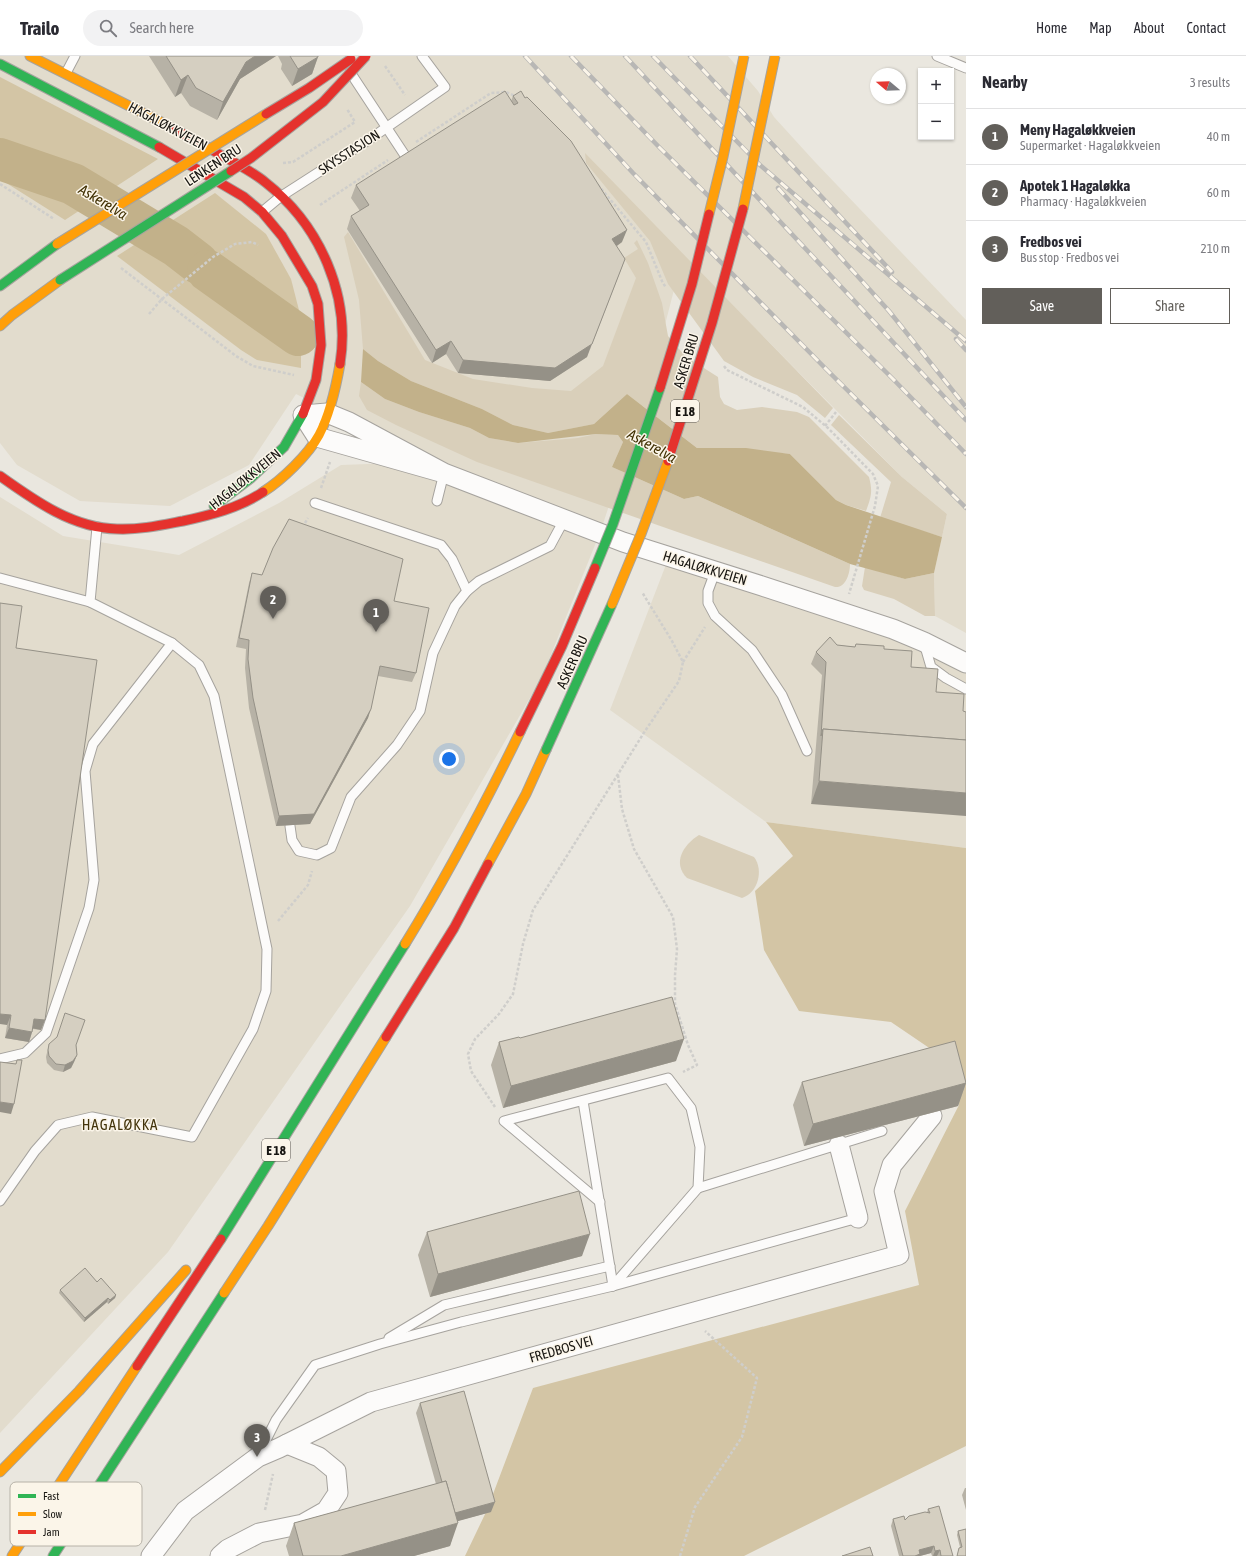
<!DOCTYPE html>
<meta charset="utf-8">
<style>
:root{--surface:#fff;--page:#f2f2f3;--text:#2b2b33;--muted:#7c7c81;--line:#e1e1e2;--accent:#625f5a}
body{margin:0;font-family:"Asap Condensed",sans-serif;background:var(--page);color:var(--text)}
.controls{position:absolute;right:12px;top:12px;display:grid;overflow:hidden;border-radius:0px;box-shadow:0 1px 3px #0004}
.controls button{width:36px;height:36px;display:grid;place-items:center;padding:0;border:0;border-bottom:1px solid var(--line);background:var(--surface);color:var(--text);font:20px sans-serif}
.compass{position:absolute;left:870px;top:12px;width:36px;height:36px;border-radius:50%;background:var(--surface);box-shadow:0 1px 3px #0004;rotate:289deg}
.you{position:absolute;left:449px;top:703px;width:14px;height:14px;margin:-10px;border:3px solid #fff;border-radius:50%;background:#1a73e8;box-shadow:0 0 0 6px #1a73e833}
.badge{display:grid;place-items:center;width:26px;height:26px;border-radius:50%;background:var(--accent);color:#fff;font-size:13px;font-weight:700}
.pin{position:absolute;translate:-50% -33px;filter:drop-shadow(0 1px 2px #0008)}
.pin::after{content:'';position:absolute;top:21px;width:14px;height:12px;background:inherit;clip-path:polygon(0 0,100% 0,50% 100%)}
.list{margin:0;padding:0;list-style:none}
h2{display:flex;justify-content:space-between;align-items:center;height:52px;margin:0;padding:0 16px;font-size:17px}
h2 small{font-size:13px;font-weight:400;color:var(--muted)}
.list li{display:grid;grid-template-columns:26px 1fr auto;gap:12px;align-items:center;box-sizing:border-box;height:56px;padding:0 16px;border-top:1px solid var(--line)}
.list b{display:block;font-size:15px;white-space:nowrap}
.list p{margin:0;font-size:13px;white-space:nowrap;color:var(--muted)}
.list em{font-size:13px;font-style:normal;color:var(--muted)}
.actions{display:flex;gap:8px;padding:12px 16px}
.actions a{flex:1;padding:9px 0;border:1px solid var(--accent);border-radius:0px;text-align:center;font-size:14px;color:var(--accent)}
.actions .main{background:var(--accent);color:#fff}
.icon{flex:none;width:22px;height:22px;fill:none;stroke:currentColor;stroke-width:2;stroke-linecap:round;stroke-linejoin:round}
.map{position:relative;flex:none;width:966px;height:1500px;overflow:hidden}
header{display:flex;align-items:center;gap:24px;box-sizing:border-box;height:56px;padding:0 20px;background:var(--surface);border-bottom:1px solid var(--line)}
header strong{font-size:19px}
nav{display:flex;gap:22px;margin-inline-start:auto;font-size:14px}
.search{width:280px;height:36px;background:var(--page);display:flex;align-items:center;gap:10px;box-sizing:border-box;padding:0 14px;border-radius:22px;color:var(--muted);font-size:15px}
main{display:flex}
aside{flex:1;background:var(--surface)}
.map>svg:first-child{display:block}
.built{fill:#e2dccd}
.green{fill:#d9cfba}
.forest{fill:#d3c5a5}
.water{fill:#c2b18a}
.lines{fill:none;stroke-linecap:round;stroke-linejoin:round}
.river{stroke:#c2b18a;stroke-width:42}
.lane-casing{stroke:#a6a39e;stroke-width:11}
.street-casing{stroke:#a6a39e;stroke-width:21}
.fast-casing{stroke:#a6a39e;stroke-width:11}
.slow-casing{stroke:#a6a39e;stroke-width:11}
.jam-casing{stroke:#a6a39e;stroke-width:11}
.path{stroke:#cfcecb;stroke-width:2.5;stroke-dasharray:3 2;stroke-linecap:butt}
.lane{stroke:#fcfbfa;stroke-width:9}
.street{stroke:#fcfbfa;stroke-width:19}
.fast{stroke:#30b455;stroke-width:9}
.slow{stroke:#ff9f0a;stroke-width:9}
.jam{stroke:#e5322d;stroke-width:9}
.rail-casing{stroke:#b8b7b5;stroke-width:4.5}
.rail{stroke:#fbf5e9;stroke-width:3;stroke-dasharray:9;stroke-linecap:butt}
.fast-bridge-casing{stroke:#a6a39e;stroke-width:11;stroke-linecap:butt}
.slow-bridge-casing{stroke:#a6a39e;stroke-width:11;stroke-linecap:butt}
.jam-bridge-casing{stroke:#a6a39e;stroke-width:11;stroke-linecap:butt}
.fast-bridge{stroke:#30b455;stroke-width:9}
.slow-bridge{stroke:#ff9f0a;stroke-width:9}
.jam-bridge{stroke:#e5322d;stroke-width:9}
.wall{fill:#b7b2a6}
.shaded-wall{fill:#959187}
.building{fill:#d5cfc1;stroke:#959187}
.labels{text-anchor:middle;stroke-width:3;stroke-linejoin:round;paint-order:stroke}
.shield{fill:#fbf5e9;stroke:#5c5952;stroke-width:1}
.shield-label{font-size:13px;font-weight:bold;fill:#181612}
.street-label{font-size:14px;fill:#181612;stroke:#fbf5e9}
.water-label{font-size:15px;font-style:italic;fill:#413104;stroke:#fbf5e9}
.neighbourhood-label{font-size:15px;letter-spacing:1px;fill:#43340b;stroke:#fbf5e9}
.key{fill:#fbf5e9;stroke:#b7b2a8;stroke-width:1}
.key-label{font-size:11px;fill:#181612}
</style>
<header>
<strong>Trailo</strong>
<div class="search"><svg class="icon" aria-label="search" viewBox="0 0 24 24"><circle cx="10" cy="10" r="6"/><path d="M15 15l6 6"/></svg>Search here</div>
<nav><a>Home</a><a>Map</a><a>About</a><a>Contact</a></nav>
</header>
<main>
<div class="map">
<svg width="966" height="1500" viewBox="0 0 966 1500">
<rect width="100%" height="100%" fill="#eae7df"/>
<g class="built">
<polygon points="0,0 728,0 758,35 774,61 815,106 966,264 966,577 935,560 934,517 947,458 902,421 683,199 652,319 601,474 426,402 296,338 249,409 170,450 80,445 17,409 0,387"/>
<polygon points="424,406 599,479 542,621 410,850 168,1196 0,1377 0,441 63,480 179,499 279,447 341,409"/>
<polygon points="667,506 895,582 966,617 966,792 766,766 610,654"/>
</g>
<g class="green">
<polygon points="585,97 833,352 825,362 797,339 753,321 724,305 668,228 650,185 586,107"/>
<path d="M348,176L425,304L473,323L532,332L571,335L603,310L636,222L624,202L638,193L634,187L637,184L648,207L662,247L668,280L685,300L718,321L720,341L724,348L737,354L762,351L797,356L809,361L869,421C873,436 871,441 866,455L846,449L836,444L790,398L719,392H697L627,338L594,368L548,377L513,369L482,353L411,325L378,305L363,293L359,244L344,181Z"/>
<path d="M361,326L385,343L419,356L470,372L489,382L518,387L578,382L596,378L618,379L623,386L612,411L684,443L698,440L850,508C850,517 846,532 835,531L477,406L396,369L367,354L359,340Z"/>
<polygon points="839,359 902,421 947,458 942,481 880,462 891,426 831,369"/>
<polygon points="865,511 905,523 934,517 935,560 925,560 894,543 864,534 862,530"/>
<path d="M699,779L754,801C764,814 758,837 742,842L687,822C672,807 683,789 699,779Z"/>
</g>
<g class="forest">
<polygon points="0,21 158,103 65,164 0,123"/>
<polygon points="215,137 266,178 291,223 301,262 301,312 257,304 241,294 117,200"/>
<polygon points="766,766 966,792 966,1390 744,1500 465,1500 487,1454 533,1332 919,1229 905,1155 959,1049 947,1004 891,966 799,955 764,894 755,835 793,800"/>
</g>
<polygon class="water" points="363,293 378,305 411,325 482,353 513,369 548,377 594,368 627,338 697,392 746,392 790,398 836,444 846,449 942,481 934,517 905,523 850,508 698,440 684,443 612,411 623,386 618,379 596,378 518,387 489,382 470,372 419,356 385,343 361,326"/>
<g class="lines">
<g class="river">
<polyline points="0,103 73,128 176,190 198,207"/>
<polyline points="208,215 298,279"/>
</g>
<defs>
<g id="lane">
<polyline points="937,0 966,12"/>
<polyline points="350,16 406,101"/>
<polyline points="66,17 75,0"/>
<polyline points="262,156 280,141 367,85 445,31 422,0"/>
<polyline points="437,445 444,417"/>
<polyline points="315,447 441,489 452,503 467,535"/>
<polyline points="715,516 708,535 708,547 715,560 752,594 782,639 807,695"/>
<polyline points="0,522 90,546"/>
<polyline points="924,587 931,611 946,622 966,633"/>
<polyline points="290,770 292,784 299,795 317,799 331,792 351,741 397,689 420,655 433,597 455,550 467,535 479,525 550,490 564,464"/>
<polyline points="0,1003 25,997 46,977 89,852 94,824 85,715 93,688 172,587"/>
<polyline points="583,1045 613,1230"/>
<polyline points="698,1132 882,1075"/>
<polyline points="0,1145 35,1095 58,1069 92,1061 192,1081 253,973 266,935 267,893 214,640 199,609 172,587 90,546 97,471"/>
<polyline points="600,1146 504,1065 668,1022 691,1052 700,1091 698,1132 613,1230"/>
<polyline points="389,1282 444,1249 610,1210"/>
<polyline points="259,1398 276,1364 315,1309 380,1288 461,1266 613,1230 858,1162"/>
</g>
<g id="street">
<polyline points="444,417 349,366 327,357 303,359 317,381 444,417 623,486 762,530 893,573 924,586 966,607"/>
<polyline points="839,1089 858,1162"/>
<polyline points="151,1500 185,1455 258,1401 279,1392 371,1346 899,1199 884,1135 892,1109 932,1060"/>
<polyline points="220,1500 228,1493 259,1477 303,1468 326,1455 338,1437 336,1415 319,1401 287,1388"/>
</g>
<g id="fast">
<polyline points="0,8 159,91"/>
<polyline points="0,230 57,188"/>
<polyline points="214,450 251,422 284,391 303,358"/>
<polyline points="221,1183 405,888"/>
<polyline points="53,1500 224,1237"/>
</g>
<g id="slow">
<polyline points="30,0 167,69"/>
<polyline points="0,270 12,259 60,224"/>
<path d="M263,436C282,424 308,399 319,379C330,358 336,331 340,308"/>
<polyline points="488,808 526,738 546,694"/>
<path d="M405,888C447,820 485,748 520,676"/>
<polyline points="224,1237 268,1170 386,981"/>
<polyline points="0,1416 79,1335 186,1214"/>
<polyline points="12,1500 137,1310"/>
</g>
<g id="jam">
<path d="M167,69C188,80 208,92 228,103C241,110 254,117 265,126C320,169 351,239 340,308"/>
<polyline points="159,91 244,141 262,156 282,180 312,230 318,248 321,289 316,324 303,358"/>
<path d="M0,420C35,445 73,472 117,473C140,474 162,469 183,465C211,459 239,452 263,436"/>
<polyline points="386,981 454,872 488,808"/>
<polyline points="137,1310 221,1183"/>
</g>
</defs>
<use href="#lane" class="lane-casing"/>
<use href="#street" class="street-casing"/>
<use href="#fast" class="fast-casing"/>
<use href="#slow" class="slow-casing"/>
<use href="#jam" class="jam-casing"/>
<g class="path">
<polyline points="385,10 405,39"/>
<polyline points="416,86 491,37 506,36 515,40"/>
<polyline points="283,107 293,106 355,66 347,53"/>
<polyline points="0,128 54,163"/>
<polyline points="598,129 646,186 662,225 666,232"/>
<polyline points="320,149 388,104"/>
<polyline points="121,212 236,300 253,310 294,319"/>
<polyline points="149,258 162,243 213,201 235,188 252,186 258,189"/>
<polyline points="724,310 727,314 803,351 828,372 873,418 878,430 875,450 849,538"/>
<polyline points="825,370 836,356"/>
<polyline points="321,432 330,406"/>
<polyline points="305,467 308,462"/>
<polyline points="683,606 705,571"/>
<polyline points="618,719 622,753 634,793 673,861 677,893 675,919 675,948 688,989 697,1009 683,1016"/>
<polyline points="278,865 308,829 312,815"/>
<polyline points="495,1051 471,1015 468,998 475,983 499,958 513,938 523,888 533,854 645,675 679,625 683,606 672,585 642,536"/>
<polyline points="265,1454 273,1418"/>
<polyline points="680,1500 695,1451 742,1381 757,1322 705,1275"/>
</g>
<use href="#lane" class="lane"/>
<use href="#street" class="street"/>
<use href="#fast" class="fast"/>
<use href="#slow" class="slow"/>
<use href="#jam" class="jam"/>
<defs>
<g id="rail">
<polyline points="525,0 633,117 828,315 966,452"/>
<polyline points="571,0 659,91 892,322 966,398"/>
<polyline points="625,0 966,364"/>
<polyline points="653,0 760,109 966,285"/>
<polyline points="690,0 892,216"/>
<polyline points="778,132 889,255 966,351"/>
<polyline points="956,283 966,294"/>
</g>
</defs>
<use href="#rail" class="rail-casing"/>
<use href="#rail" class="rail"/>
<defs>
<g id="fast-bridge">
<polyline points="60,224 231,115"/>
<polyline points="595,512 613,468 660,332"/>
<polyline points="546,694 612,548"/>
</g>
<g id="slow-bridge">
<polyline points="743,153 775,0"/>
<polyline points="709,158 723,101 744,0"/>
<polyline points="57,188 266,58"/>
<polyline points="612,548 641,478 668,405"/>
</g>
<g id="jam-bridge">
<polyline points="266,58 309,32 351,3"/>
<polyline points="231,115 251,102 323,46 366,0"/>
<polyline points="660,332 692,228 709,158"/>
<polyline points="668,405 712,267 743,153"/>
<polyline points="520,676 562,590 595,512"/>
</g>
</defs>
<use href="#fast-bridge" class="fast-bridge-casing"/>
<use href="#slow-bridge" class="slow-bridge-casing"/>
<use href="#jam-bridge" class="jam-bridge-casing"/>
<use href="#fast-bridge" class="fast-bridge"/>
<use href="#slow-bridge" class="slow-bridge"/>
<use href="#jam-bridge" class="jam-bridge"/>
</g>
<g class="wall">
<polygon points="149,0 276,0 240,23 217,64 190,50 181,37 175,41"/>
<polygon points="278,0 318,0 312,18 292,30 281,13 282,8"/>
<polygon points="513,40 622,186 617,190 587,301 550,325 458,317 446,298 432,307 347,173 351,160 360,155 351,142 356,129 511,45"/>
<polygon points="252,517 394,545 416,617 412,626 378,620 368,662 310,768 276,770 249,652 245,612 246,593 236,591 249,527"/>
<polygon points="856,588 884,590 811,748 822,619 811,608 816,596 837,589 855,591"/>
<polygon points="16,592 45,964 41,974 33,973 29,986 5,982 7,969"/>
<polygon points="520,982 676,1005 503,1052 491,1009 499,986"/>
<polygon points="49,988 76,989 77,999 74,1006 71,1012 63,1016 54,1014 47,1007 46,1001"/>
<polygon points="802,1026 966,1027 958,1050 804,1090 793,1049"/>
<polygon points="427,1176 582,1200 430,1241 418,1199"/>
<polygon points="97,1226 116,1239 115,1242 108,1248 107,1246 84,1266 59,1237 60,1234"/>
<polygon points="420,1347 491,1456 457,1465 450,1490 414,1500 289,1500 286,1490 294,1467 436,1428 416,1357"/>
<polygon points="965,1432 966,1432 966,1454 962,1439"/>
<polygon points="928,1453 953,1500 932,1500 931,1497 920,1500 899,1500 891,1470 893,1463 905,1464 927,1457"/>
<polygon points="958,1475 966,1500 960,1491 957,1479"/>
</g>
<g class="shaded-wall">
<polygon points="255,0 276,0 240,23 217,64 223,46 246,6"/>
<polygon points="318,1 312,18 292,30 298,13"/>
<polygon points="188,19 181,37 175,41 181,24"/>
<polygon points="627,174 622,186 608,196 612,183"/>
<polygon points="625,203 587,301 550,325 458,317 463,304"/>
<polygon points="451,285 446,298 432,307 436,294"/>
<polygon points="371,653 368,662 310,768 276,770 279,760"/>
<polygon points="819,725 966,737 966,760 811,748"/>
<polygon points="0,958 11,959 7,969 0,968"/>
<polygon points="34,963 45,964 41,974 31,972"/>
<polygon points="9,972 32,976 29,986 5,982"/>
<polygon points="684,983 676,1005 503,1052 511,1030"/>
<polygon points="77,999 74,1006 71,1012 63,1016 65,1009"/>
<polygon points="966,1027 958,1050 804,1090 813,1068"/>
<polygon points="0,1046 14,1048 11,1058 0,1056"/>
<polygon points="590,1178 582,1200 430,1241 438,1218"/>
<polygon points="116,1239 115,1242 108,1248 110,1244"/>
<polygon points="108,1242 107,1246 84,1266 85,1262"/>
<polygon points="495,1446 491,1456 444,1469 447,1459"/>
<polygon points="458,1467 450,1490 414,1500 341,1500"/>
<polygon points="934,1490 931,1497 920,1500 915,1500 919,1494"/>
<polygon points="940,1494 937,1500 933,1500 935,1495"/>
</g>
<g class="building">
<polygon points="166,0 255,0 246,6 223,46 196,32 188,19 181,24"/>
<polygon points="290,0 318,0 318,1 298,13"/>
<polygon points="505,35 514,49 518,47 513,40 521,35 525,42 527,41 571,85 627,174 612,183 625,203 592,288 555,312 463,304 451,285 436,294 351,160 369,149 356,129"/>
<polygon points="289,463 403,503 394,545 429,552 416,617 380,610 371,653 314,758 279,760 253,642 248,603 249,584 239,582 252,517 262,519 273,492"/>
<polygon points="0,547 22,550 16,592 97,604 45,964 34,963 32,976 9,972 11,959 0,958"/>
<polygon points="830,581 837,589 855,591 856,588 884,590 884,593 912,595 911,611 938,613 936,636 964,638 963,655 966,656 966,684 823,673 821,680 826,606 816,596"/>
<polygon points="823,673 966,684 966,737 819,725"/>
<polygon points="672,941 684,983 511,1030 499,986 519,981 520,982"/>
<polygon points="65,957 85,964 76,989 77,999 73,1005 65,1009 56,1008 49,1000 48,994 49,988 57,981"/>
<polygon points="955,985 966,1027 813,1068 802,1026"/>
<polygon points="17,1004 22,1004 14,1048 0,1046 0,1006 16,1008"/>
<polygon points="579,1135 590,1178 438,1218 427,1176"/>
<polygon points="85,1212 97,1226 101,1222 116,1239 110,1244 108,1242 85,1262 60,1234"/>
<polygon points="464,1335 495,1446 455,1457 446,1425 442,1426 420,1347"/>
<polygon points="446,1425 458,1467 341,1500 303,1500 294,1467"/>
<polygon points="939,1450 953,1500 941,1500 940,1494 935,1495 934,1490 919,1494 920,1498 915,1500 903,1500 893,1463 904,1460 905,1464 909,1460 925,1456 930,1457 928,1453"/>
<polygon points="966,1473 966,1500 957,1500 959,1492 962,1491 958,1475"/>
<polygon points="870,1491 873,1500 842,1500"/>
</g>
<g class="labels">
<g class="shield">
<rect x="671" y="344" width="28" height="22" rx="3"/>
<rect x="262" y="1083" width="28" height="22" rx="3"/>
</g>
<g class="shield-label">
<text x="685" y="360">E 18</text>
<text x="276" y="1099">E 18</text>
</g>
<g class="street-label">
<text transform="translate(168 70) rotate(28)" y="5">HAGALØKKVEIEN</text>
<text transform="translate(349 96) rotate(-33)" y="5">SKYSSTASJON</text>
<text transform="translate(213 109) rotate(-33)" y="5">LENKEN BRU</text>
<text transform="translate(686 305) rotate(-73)" y="5">ASKER BRU</text>
<text transform="translate(245 423) rotate(-39)" y="5">HAGALØKKVEIEN</text>
<text transform="translate(705 512) rotate(17)" y="5">HAGALØKKVEIEN</text>
<text transform="translate(572 606) rotate(-66)" y="5">ASKER BRU</text>
<text transform="translate(561 1293) rotate(-16)" y="5">FREDBOS VEI</text>
</g>
<g class="water-label">
<text transform="translate(103 146) rotate(31)" y="5">Askerelva</text>
<text transform="translate(652 390) rotate(29)" y="5">Askerelva</text>
</g>
<g class="neighbourhood-label">
<text x="120" y="1074">HAGALØKKA</text>
</g>
</g>
<rect x="10" y="1426" width="132" height="64" rx="6" class="key"/>
<rect x="18" y="1438" width="18" height="4" fill="#30b455"/>
<rect x="18" y="1456" width="18" height="4" fill="#ff9f0a"/>
<rect x="18" y="1474" width="18" height="4" fill="#e5322d"/>
<g class="key-label">
<text x="43" y="1444">Fast</text>
<text x="43" y="1462">Slow</text>
<text x="43" y="1480">Jam</text>
</g>
</svg>
<div class="controls">
<button>+</button>
<button>−</button>
</div>
<svg class="compass" viewBox="-18 -18 36 36"><path d="M0-13l5 13h-10z" fill="#e53935"/><path d="M0 13l5-13h-10z" fill="#7c7c81"/></svg>
<div class="you"></div>
<div class="pin badge" style="left:376px;top:576px">1</div>
<div class="pin badge" style="left:273px;top:563px">2</div>
<div class="pin badge" style="left:257px;top:1401px">3</div>
</div>
<aside>
<h2>Nearby<small>3 results</small></h2>
<ul class="list">
<li><span class="badge">1</span><div><b>Meny Hagaløkkveien</b><p>Supermarket · Hagaløkkveien</p></div><em>40 m</em></li>
<li><span class="badge">2</span><div><b>Apotek 1 Hagaløkka</b><p>Pharmacy · Hagaløkkveien</p></div><em>60 m</em></li>
<li><span class="badge">3</span><div><b>Fredbos vei</b><p>Bus stop · Fredbos vei</p></div><em>210 m</em></li>
</ul>
<div class="actions"><a class="main">Save</a><a>Share</a></div>
</aside>
</main>
